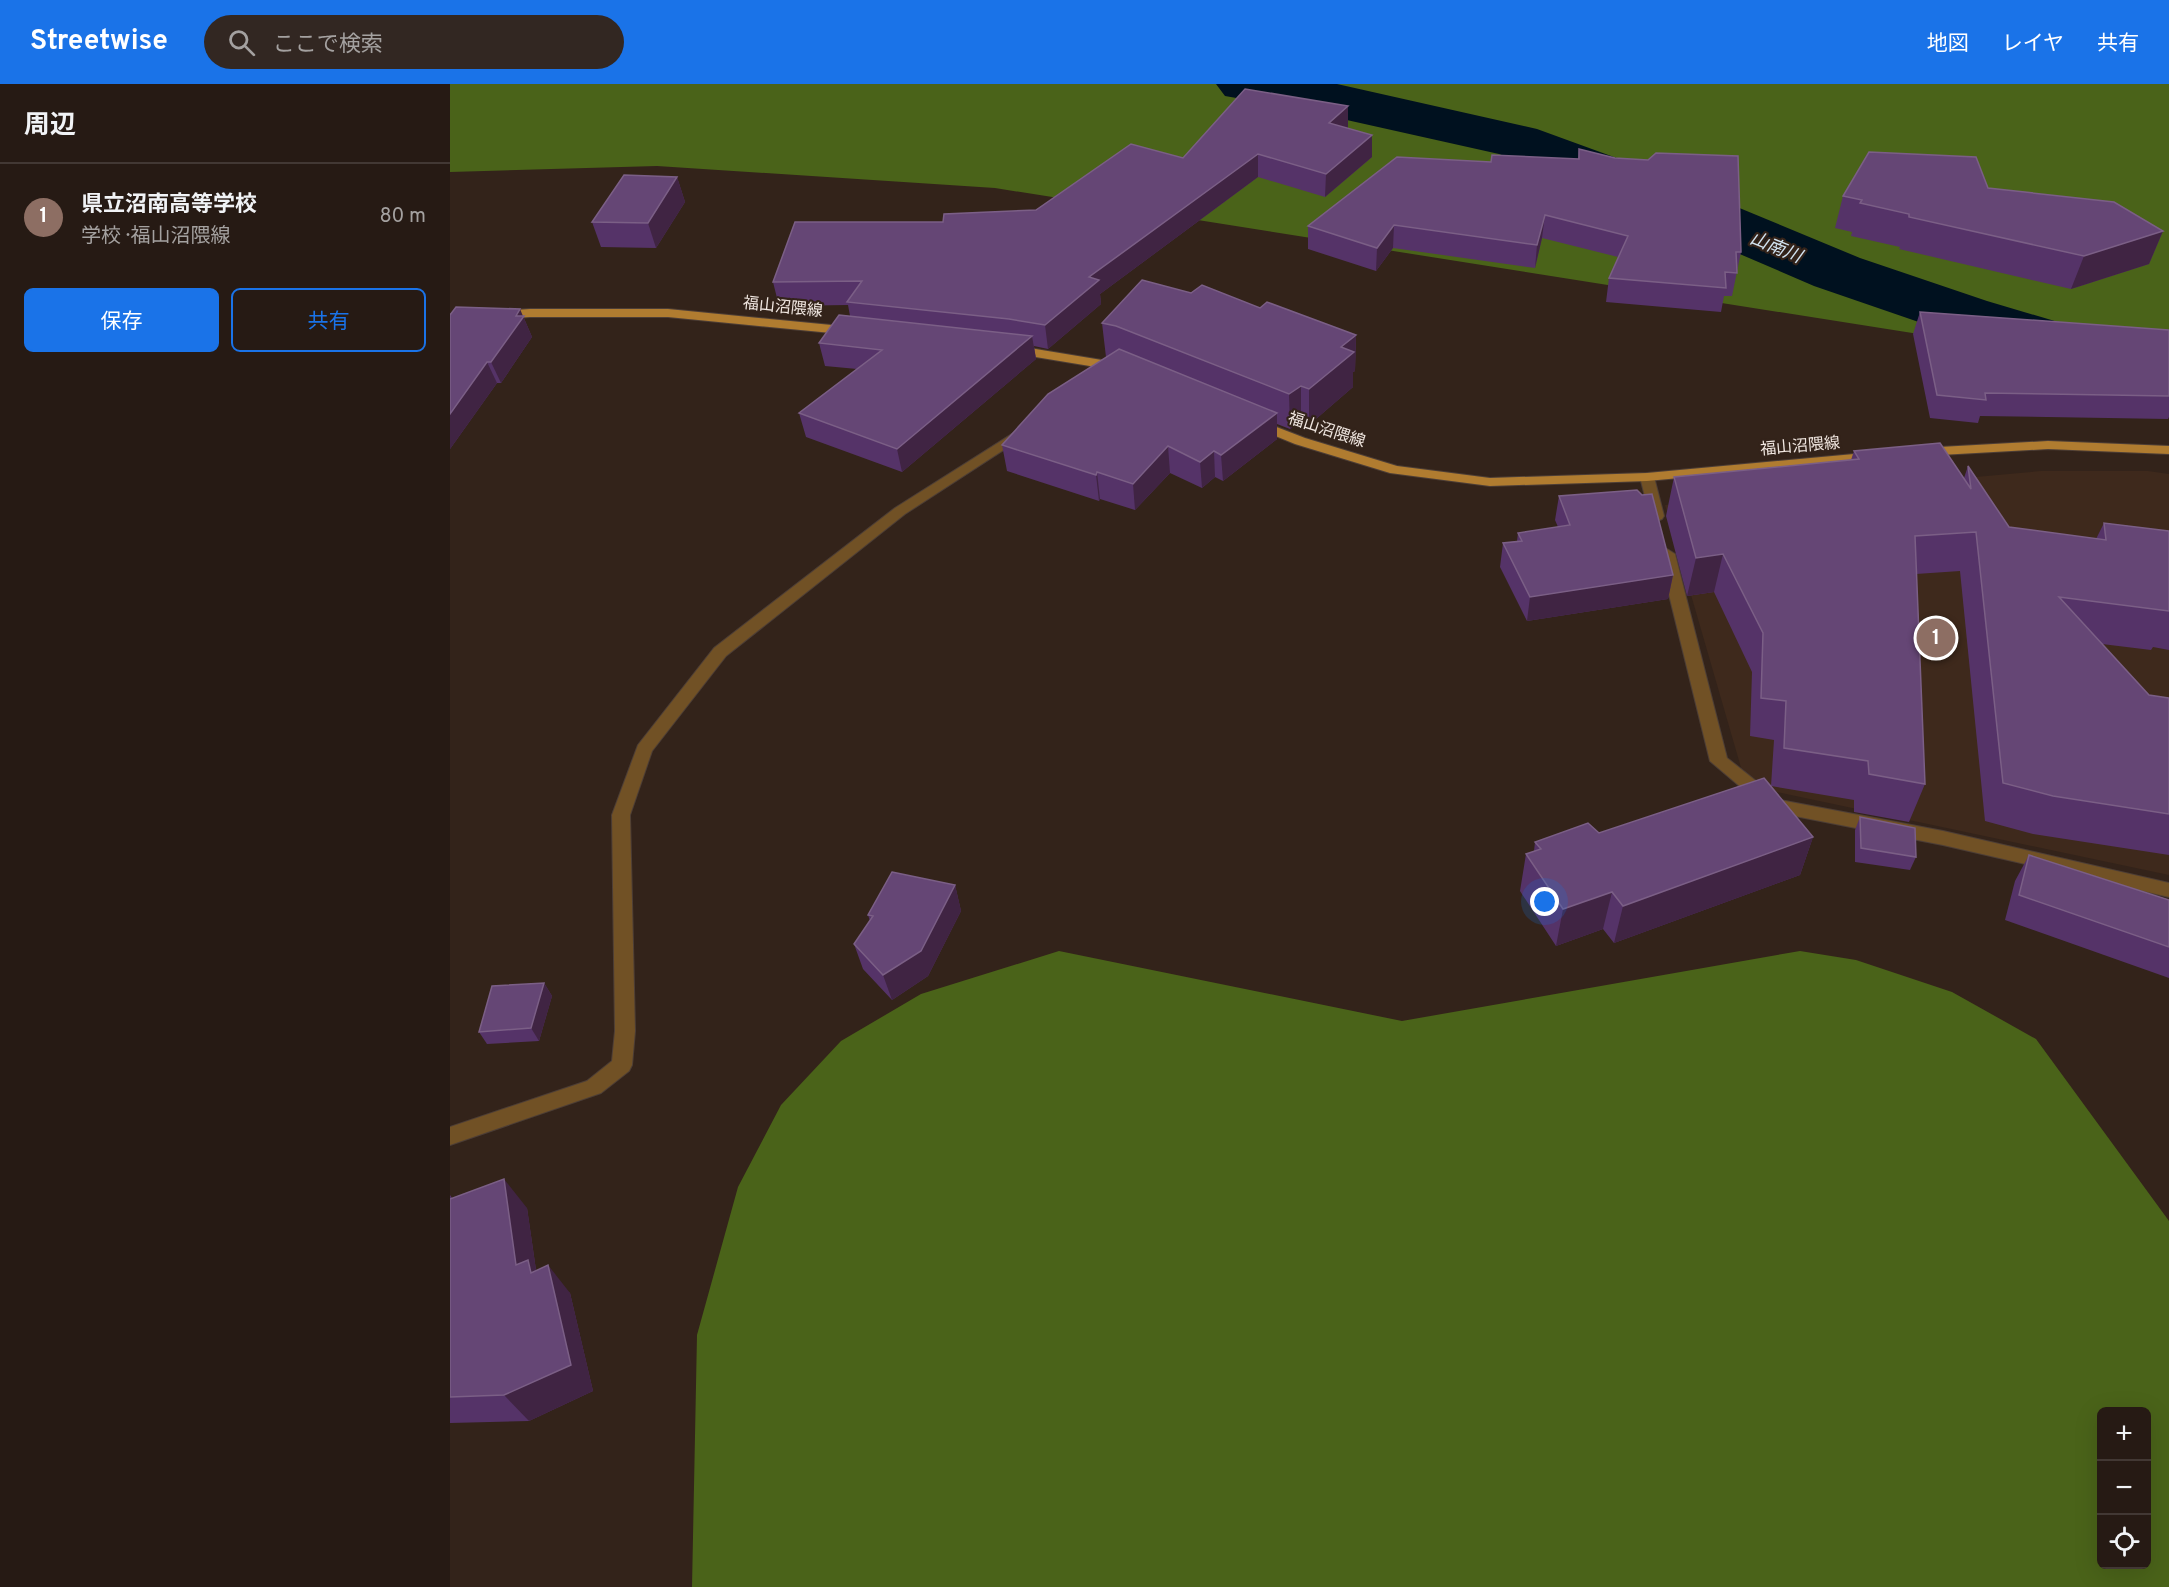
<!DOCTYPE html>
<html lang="ja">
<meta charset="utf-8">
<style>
:root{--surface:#261a14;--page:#322722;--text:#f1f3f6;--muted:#a4a1a0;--line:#423834;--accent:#1a73e8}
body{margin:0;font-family:Overpass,"Noto Sans JP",sans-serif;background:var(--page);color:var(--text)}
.controls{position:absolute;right:18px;bottom:18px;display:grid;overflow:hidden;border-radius:9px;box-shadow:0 6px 24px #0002}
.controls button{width:54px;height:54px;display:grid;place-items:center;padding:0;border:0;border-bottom:2px solid var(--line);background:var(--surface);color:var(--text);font:30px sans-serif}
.you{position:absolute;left:1095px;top:818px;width:21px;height:21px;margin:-15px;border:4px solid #fff;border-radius:50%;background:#1a73e8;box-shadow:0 0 0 9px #1a73e833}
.badge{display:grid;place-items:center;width:39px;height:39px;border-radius:50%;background:var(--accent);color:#fff;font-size:20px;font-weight:700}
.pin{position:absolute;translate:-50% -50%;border:3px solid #fff;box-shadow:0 2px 6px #0006}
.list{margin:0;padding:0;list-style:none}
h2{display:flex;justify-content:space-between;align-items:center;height:78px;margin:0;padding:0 24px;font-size:26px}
h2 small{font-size:20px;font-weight:400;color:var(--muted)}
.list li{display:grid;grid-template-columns:39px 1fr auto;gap:18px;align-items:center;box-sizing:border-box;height:108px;padding:0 24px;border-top:2px solid var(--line)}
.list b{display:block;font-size:22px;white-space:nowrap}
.list p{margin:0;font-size:20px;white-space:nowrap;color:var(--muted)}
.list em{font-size:20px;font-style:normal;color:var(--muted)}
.actions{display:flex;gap:12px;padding:18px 24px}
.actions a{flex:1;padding:14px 0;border:2px solid var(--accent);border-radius:9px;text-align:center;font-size:21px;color:var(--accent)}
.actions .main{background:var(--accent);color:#fff}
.icon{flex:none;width:33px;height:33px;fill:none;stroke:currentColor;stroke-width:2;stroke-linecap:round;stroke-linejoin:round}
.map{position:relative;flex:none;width:1719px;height:1503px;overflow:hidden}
header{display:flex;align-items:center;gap:36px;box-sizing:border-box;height:84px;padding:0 30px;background:var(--accent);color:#fff}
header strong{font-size:28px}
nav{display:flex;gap:33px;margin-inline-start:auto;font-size:21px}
.search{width:420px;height:54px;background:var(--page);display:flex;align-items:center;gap:15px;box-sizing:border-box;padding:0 21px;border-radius:33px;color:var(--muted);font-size:22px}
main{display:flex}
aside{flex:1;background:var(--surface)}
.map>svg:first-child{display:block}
.built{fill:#3e291c}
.forest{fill:#4a6319;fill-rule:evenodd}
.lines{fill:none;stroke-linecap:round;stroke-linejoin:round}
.river{fill:#00111f;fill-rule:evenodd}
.minor-casing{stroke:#4d3e36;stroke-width:2}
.major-casing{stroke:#4d3e36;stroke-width:2}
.minor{fill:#715125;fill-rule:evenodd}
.major{fill:#b07c30;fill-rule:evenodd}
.wall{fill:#553368}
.shaded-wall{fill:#402443}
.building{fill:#654675;stroke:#7b5f86;stroke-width:1.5}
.labels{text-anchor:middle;stroke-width:4.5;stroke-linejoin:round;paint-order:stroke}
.far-street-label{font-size:16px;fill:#f0e6e0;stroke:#33231a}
.far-water-label{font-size:18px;font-style:italic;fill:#d2e4f2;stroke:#33231a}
</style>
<header>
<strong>Streetwise</strong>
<div class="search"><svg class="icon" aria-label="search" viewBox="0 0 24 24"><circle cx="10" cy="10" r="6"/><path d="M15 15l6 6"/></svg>ここで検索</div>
<nav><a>地図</a><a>レイヤ</a><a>共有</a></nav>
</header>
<main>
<aside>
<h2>周辺<small></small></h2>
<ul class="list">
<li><span class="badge" style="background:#8d6e63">1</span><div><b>県立沼南高等学校</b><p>学校 · 福山沼隈線</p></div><em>80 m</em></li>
</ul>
<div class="actions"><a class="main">保存</a><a>共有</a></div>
</aside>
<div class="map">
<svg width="1719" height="1503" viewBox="0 0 1719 1503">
<rect width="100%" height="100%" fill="#33231a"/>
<polygon class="built" points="1591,387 1698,387 1719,390 1719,791 1327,708 1292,687 1215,421"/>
<g class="forest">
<polygon points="0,0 1719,0 1719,282 1683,284 545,104 207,82 0,88"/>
<path d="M609,867L952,937L1350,867L1406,876L1502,908L1586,955L1719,1137V1503H242L247,1251L288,1103L331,1021L391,957L471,910ZM1652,1328H1696V1480H1652Z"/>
</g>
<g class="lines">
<polygon class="river" points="766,0 887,0 1087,45 1183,80 1410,174 1537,217 1719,271 1719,314 1489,245 1364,202 1141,106 1049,70 843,24 775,12"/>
<defs>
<g id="minor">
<polygon points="573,343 580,347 578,350 455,430 276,572 202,667 180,731 185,947 182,981 179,987 151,1009 0,1061 0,1043 137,997 162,977 165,947 162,731 188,661 264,564 445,424"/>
<polygon points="1197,389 1204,393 1214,432 1212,435 1207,437 1200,432 1190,393"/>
<polygon points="1217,465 1225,470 1277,674 1330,716 1493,747 1719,799 1719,813 1493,761 1319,727 1260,677 1209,470"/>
</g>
<g id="major">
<polygon points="80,225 218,225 402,243 409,247 402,251 218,233 80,233 0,238 0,230"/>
<polygon points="561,261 670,279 677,283 670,287 556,268 554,265"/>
<polygon points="806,335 855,354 947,382 1040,394 1197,389 1426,368 1433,372 1426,376 1197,397 1040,402 940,389 845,360 801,342 799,339"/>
<polygon points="1598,357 1719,362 1719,370 1598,365 1472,372 1465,368 1472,364"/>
</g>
</defs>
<use href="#minor" class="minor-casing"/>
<use href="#major" class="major-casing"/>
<use href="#minor" class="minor"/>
<use href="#major" class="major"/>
</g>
<g class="wall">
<polygon points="898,22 898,44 922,51 922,73 875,113 808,93 650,210 651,220 598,265 584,262 586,275 452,388 356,353 349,329 407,285 375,282 369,259 400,232 398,221 329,222 323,198 493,138 586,126 733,74"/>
<polygon points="1129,65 1291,168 1282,212 1274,212 1271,228 1156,218 1159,194 1168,173 1092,154 1085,184 943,164 926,187 858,165 858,142 1041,78 1128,75"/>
<polygon points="227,93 235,118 206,164 151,163 142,138"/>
<polygon points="1538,104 1713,147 1699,180 1621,205 1449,165 1450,163 1401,152 1402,148 1385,144 1393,112"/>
<polygon points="810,224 906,251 905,287 903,288 903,303 859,341 851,337 840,345 827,340 827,355 773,397 765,393 752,404 720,389 685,426 650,415 649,417 557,387 552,361 656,273 652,239"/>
<polygon points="1470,228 1719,246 1719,333 1718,335 1530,332 1528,339 1480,334 1463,250"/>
<polygon points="0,231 73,232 82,253 51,299 47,299 0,365"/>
<polygon points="1404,367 1514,394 1518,382 1559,443 1646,455 1654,439 1719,447 1719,566 1703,563 1701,566 1652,560 1699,611 1719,614 1719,771 1583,750 1535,737 1510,487 1466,490 1475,700 1459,738 1404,728 1404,716 1321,702 1324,656 1300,652 1302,588 1264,508 1237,512 1216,432 1224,393 1401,376"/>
<polygon points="1109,412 1223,491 1218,515 1077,537 1050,483 1053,459 1067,457 1068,449 1108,443 1105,436"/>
<polygon points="1410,733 1466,773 1460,786 1405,778 1405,746"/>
<polygon points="1149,749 1363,753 1350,791 1164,859 1153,845 1106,862 1070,807 1076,770 1084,767 1085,758"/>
<polygon points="1579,771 1719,816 1719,894 1555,836 1565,797"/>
<polygon points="505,801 511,827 478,892 442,916 413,885 404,860 420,837 418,831"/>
<polygon points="94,899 102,912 89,957 37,960 29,948"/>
<polygon points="0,1111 2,1114 77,1124 86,1186 120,1209 143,1307 79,1337 0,1339"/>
</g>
<g class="shaded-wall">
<polygon points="898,22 898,45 879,39"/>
<polygon points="922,51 922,73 875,113 876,90"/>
<polygon points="808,70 808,93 650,210 651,220 598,265 595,241 639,193"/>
<polygon points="227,93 235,118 206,164 198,139"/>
<polygon points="1095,131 1092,154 1085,184 1087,161"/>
<polygon points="944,141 943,164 926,187 927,164"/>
<polygon points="1713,147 1699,180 1621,205 1634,172"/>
<polygon points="70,225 82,253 51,299 41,278 66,232"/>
<polygon points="906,251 905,287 903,288 903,303 859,341 859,305 891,263"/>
<polygon points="582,252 586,275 452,388 447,365"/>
<polygon points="37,278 47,299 0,365 0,330"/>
<polygon points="851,302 851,337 840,345 839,310"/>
<polygon points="827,329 827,355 773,397 771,371"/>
<polygon points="718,362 720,389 685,426 683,400"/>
<polygon points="764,367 765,393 752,404 750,378"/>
<polygon points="647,388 650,415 649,417 646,391"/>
<polygon points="1273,470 1264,508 1237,512 1246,474"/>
<polygon points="1223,491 1218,515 1077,537 1080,513"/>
<polygon points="1363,753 1350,791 1164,859 1173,822"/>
<polygon points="505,801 511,827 478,892 442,916 433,891"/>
<polygon points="1162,808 1153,845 1106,862 1113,825"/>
<polygon points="94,899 102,912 89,957 81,944"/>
<polygon points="54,1095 77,1124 86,1186 101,1204 66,1181"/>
<polygon points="98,1181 120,1209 143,1307 79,1337 54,1311"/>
</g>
<g class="building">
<polygon points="795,5 898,22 879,39 922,51 876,90 808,70 639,193 649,196 595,241 559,235 397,218 412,197 323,198 345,138 493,138 494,130 586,126 681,60 733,74"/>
<polygon points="1129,65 1165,74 1198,76 1206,69 1288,72 1291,168 1286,168 1287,189 1275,188 1276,204 1159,194 1178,152 1095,131 1087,161 944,141 927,164 858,142 947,73 1041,78 1042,71 1129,75"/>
<polygon points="1419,68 1526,73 1538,104 1664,118 1713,147 1634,172 1459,133 1459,130 1410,119 1412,116 1393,112"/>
<polygon points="174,91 227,93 198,139 142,138"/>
<polygon points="692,196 741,209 752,201 810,224 817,218 906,251 891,263 904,268 859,305 851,302 839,310 666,242 652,239"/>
<polygon points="6,223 70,225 66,232 74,232 41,278 37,278 0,330 0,231"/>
<polygon points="1470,228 1719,246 1719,312 1535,309 1536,316 1487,311"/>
<polygon points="389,231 582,252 447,365 349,329 432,266 369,259"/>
<polygon points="669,265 827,329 771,371 764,367 750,378 718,362 683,400 647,388 646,391 552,361 598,310"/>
<polygon points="1490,359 1521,405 1518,382 1559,443 1656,456 1654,439 1719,447 1719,527 1609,513 1699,611 1719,614 1719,730 1603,712 1553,699 1526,448 1465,452 1475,700 1419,690 1418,677 1334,664 1336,617 1311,614 1313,549 1273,470 1246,474 1224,393 1409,375 1404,367"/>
<polygon points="1187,406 1192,411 1202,410 1223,491 1080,513 1053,459 1072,457 1068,449 1120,441 1109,412"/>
<polygon points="1314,694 1363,753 1173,822 1162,808 1113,825 1076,770 1091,765 1085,758 1138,739 1149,749"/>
<polygon points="1410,733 1465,744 1466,773 1411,764"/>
<polygon points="1579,771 1719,816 1719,863 1569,811"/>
<polygon points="442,788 505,801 471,867 433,891 404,860 423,832 418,831"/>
<polygon points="94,899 81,944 29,948 42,902"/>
<polygon points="54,1095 66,1181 78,1176 81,1189 98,1181 121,1281 54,1311 0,1313 0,1115"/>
</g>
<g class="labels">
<g class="far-street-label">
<text transform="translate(333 222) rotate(6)" y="6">福山沼隈線</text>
<text transform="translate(877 345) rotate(18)" y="6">福山沼隈線</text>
<text transform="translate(1350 361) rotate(-5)" y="6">福山沼隈線</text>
</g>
<g class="far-water-label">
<text transform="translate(1326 163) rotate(22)" y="6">山南川</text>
</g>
</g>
</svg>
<div class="controls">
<button>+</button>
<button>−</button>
<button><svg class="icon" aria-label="locate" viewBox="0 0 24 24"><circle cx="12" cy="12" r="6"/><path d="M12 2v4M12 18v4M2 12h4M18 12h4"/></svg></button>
</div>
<div class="you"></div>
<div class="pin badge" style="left:1486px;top:554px;background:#8d6e63">1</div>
</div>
</main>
